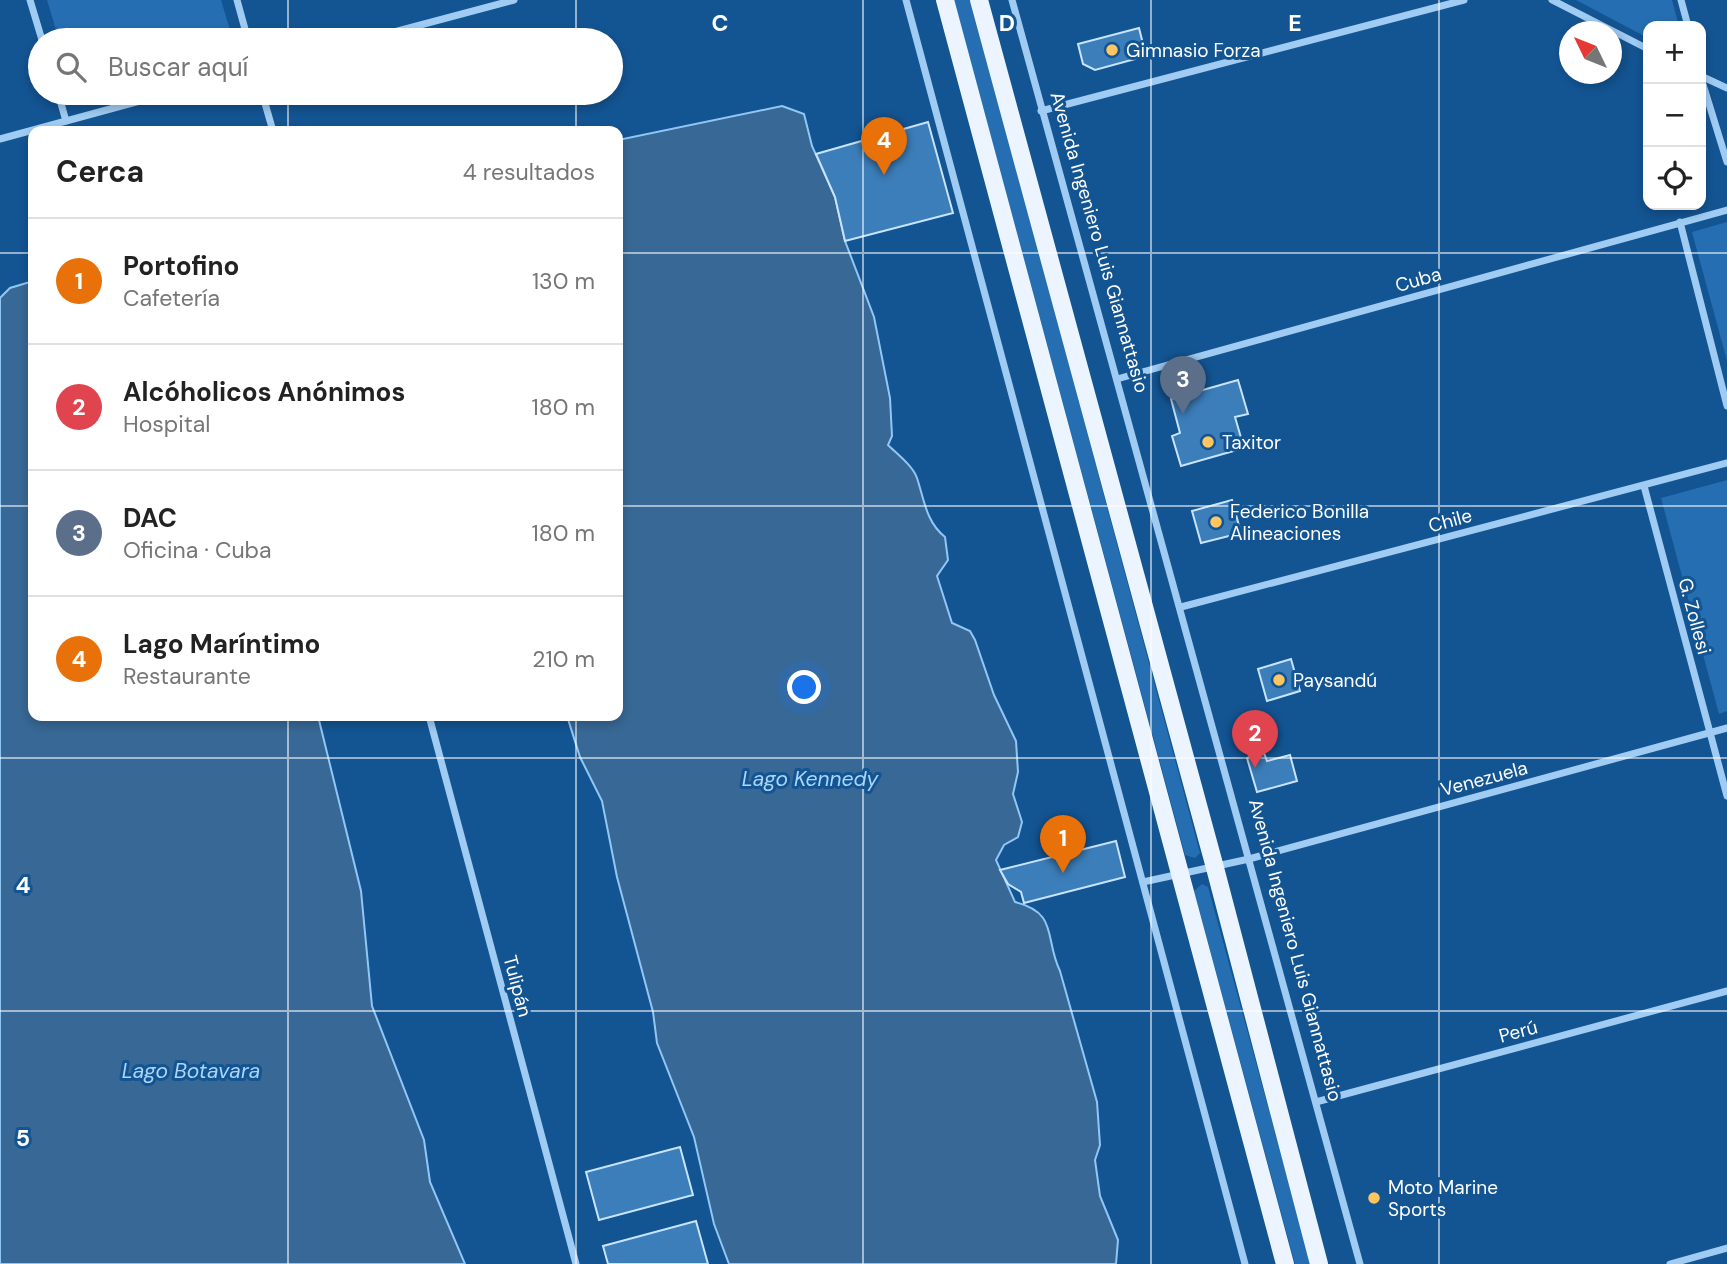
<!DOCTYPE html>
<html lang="es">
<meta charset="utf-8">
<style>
:root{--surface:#fff;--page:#f2f2f2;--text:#222;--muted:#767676;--line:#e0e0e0;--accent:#d93025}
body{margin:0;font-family:"DM Sans",sans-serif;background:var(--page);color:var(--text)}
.controls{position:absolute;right:21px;top:21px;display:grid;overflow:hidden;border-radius:14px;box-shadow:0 4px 10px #0003}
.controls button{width:63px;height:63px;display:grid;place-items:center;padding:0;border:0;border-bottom:2px solid var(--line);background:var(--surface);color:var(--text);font:35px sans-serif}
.compass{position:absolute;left:1559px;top:21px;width:63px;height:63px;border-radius:50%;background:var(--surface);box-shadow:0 4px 10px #0003;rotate:313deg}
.you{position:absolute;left:805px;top:688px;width:24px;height:24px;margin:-18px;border:5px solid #fff;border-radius:50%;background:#1a73e8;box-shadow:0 0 0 10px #1a73e833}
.badge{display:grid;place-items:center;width:46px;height:46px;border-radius:50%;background:var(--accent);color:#fff;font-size:23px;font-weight:700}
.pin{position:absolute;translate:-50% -58px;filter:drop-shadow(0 2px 4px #0008)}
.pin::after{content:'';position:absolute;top:37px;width:24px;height:21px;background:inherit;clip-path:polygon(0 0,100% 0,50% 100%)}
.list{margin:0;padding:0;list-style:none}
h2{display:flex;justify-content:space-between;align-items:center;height:91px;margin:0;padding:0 28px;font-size:30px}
h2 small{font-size:23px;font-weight:400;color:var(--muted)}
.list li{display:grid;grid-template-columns:46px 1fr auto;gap:21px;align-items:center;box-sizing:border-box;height:126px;padding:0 28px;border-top:2px solid var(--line)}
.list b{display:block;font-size:26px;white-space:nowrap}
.list p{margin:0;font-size:23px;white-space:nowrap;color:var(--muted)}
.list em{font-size:23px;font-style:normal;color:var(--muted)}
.icon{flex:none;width:38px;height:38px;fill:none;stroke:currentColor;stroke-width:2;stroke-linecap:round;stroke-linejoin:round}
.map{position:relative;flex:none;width:1727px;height:1264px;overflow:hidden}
.search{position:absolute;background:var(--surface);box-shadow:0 4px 10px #0003;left:28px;top:28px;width:595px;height:77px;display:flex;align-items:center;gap:18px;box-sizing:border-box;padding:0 24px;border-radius:38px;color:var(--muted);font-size:26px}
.panel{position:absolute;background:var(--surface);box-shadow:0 4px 10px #0003;left:28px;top:126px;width:595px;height:595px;border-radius:14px}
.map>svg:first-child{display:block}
.green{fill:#256eb1}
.water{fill:#386895;stroke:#91c7f5;stroke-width:2}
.building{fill:#3c7eba;stroke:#c7e3fd;stroke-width:2}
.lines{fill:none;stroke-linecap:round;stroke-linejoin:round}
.street{stroke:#a0cbf2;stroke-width:7}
.primary{stroke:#ebf4ff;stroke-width:18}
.grid{fill:none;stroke:#fff;stroke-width:2;stroke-opacity:0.55}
.poi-dot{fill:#ffc561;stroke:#135492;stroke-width:2.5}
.labels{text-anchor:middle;stroke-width:6;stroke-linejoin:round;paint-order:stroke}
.poi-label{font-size:19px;fill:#fff;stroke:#135492;text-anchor:start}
.street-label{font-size:19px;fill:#fff;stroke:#135492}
.water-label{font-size:21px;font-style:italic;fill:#acd5f9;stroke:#135492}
.grid-label{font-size:23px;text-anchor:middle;font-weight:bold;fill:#fff;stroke:#135492;stroke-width:6;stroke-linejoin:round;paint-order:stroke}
</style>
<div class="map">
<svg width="1727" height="1264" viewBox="0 0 1727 1264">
<rect width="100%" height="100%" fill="#135492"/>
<g class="green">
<polygon points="47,0 221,0 233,40 59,40"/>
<polygon points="954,0 971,0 1200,853 1195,858 1185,855"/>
<polygon points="1576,0 1672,0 1679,26 1648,26 1648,38"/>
<polygon points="1727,222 1727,361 1692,232"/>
<polygon points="1727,480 1727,711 1719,714 1661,498"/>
<polygon points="1202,884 1208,887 1311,1264 1295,1264 1194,891"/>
</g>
<g class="water">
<path d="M782,106L804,114L812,146L835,197L845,241L874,317L890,398L892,436L888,445C897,454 913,466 917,478C924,499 926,522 945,537L948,560L937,576L952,623L970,631L975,640L994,695L1016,741L1018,772L1013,794L1022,822L1018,837L1004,845L996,860L1015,902C1059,913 1044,938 1060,971L1097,1102L1100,1145L1095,1160L1100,1196L1118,1240L1116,1264H729L714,1224L694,1137L657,1043L653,1012L617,877L602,801L580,757L567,716H618V140Z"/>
<polygon points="33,281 33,716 318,716 361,891 372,1006 424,1140 430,1182 465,1264 0,1264 0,298 10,288"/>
</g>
<g class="building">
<polygon points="1139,28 1146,56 1095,70 1083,64 1078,44"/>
<polygon points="928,122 953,213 845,241 835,197 816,154"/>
<polygon points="1238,380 1248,414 1235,417 1244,448 1181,466 1172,436 1180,433 1171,399"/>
<polygon points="1232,500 1241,533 1201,543 1192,511"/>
<polygon points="1291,659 1300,691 1267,701 1258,669"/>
<polygon points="1264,753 1267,761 1290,755 1297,781 1257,792 1247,758"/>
<polygon points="1116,841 1125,877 1024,903 1021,892 1008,884 1000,870"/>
<polygon points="680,1147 693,1195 599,1220 586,1172"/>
<polygon points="696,1221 708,1264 608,1264 603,1246"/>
</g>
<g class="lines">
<g class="street">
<polyline points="30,0 42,40"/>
<polyline points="237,0 248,40"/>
<polyline points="906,0 1245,1264"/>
<polyline points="1012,0 1360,1264"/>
<polyline points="1552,0 1648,49"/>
<polyline points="1681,0 1688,26"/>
<polyline points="364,40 514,0"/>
<polyline points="1701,76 1727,88"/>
<polyline points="1701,78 1727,162"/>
<polyline points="58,93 66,121"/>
<polyline points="262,93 273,131"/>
<polyline points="1041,111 1464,0"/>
<polyline points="0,139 169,93"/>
<polyline points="1680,222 1727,406"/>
<polyline points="1117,379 1727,210"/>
<polyline points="1644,486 1727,796"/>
<polyline points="1181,607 1727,463"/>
<polyline points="429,716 576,1264"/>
<polyline points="1143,882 1249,859 1727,728"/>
<polyline points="1316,1102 1727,991"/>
<polyline points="1670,1264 1727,1248"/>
</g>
<g class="primary">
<polyline points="945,0 1285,1264"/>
<polyline points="979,0 1214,864 1319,1264"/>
</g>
</g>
<path class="grid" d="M288,0V40M576,0V40M863,0V1264M1151,0V1264M1439,0V1264M288,93V131M576,93V131M0,253H33M618,253H1727M0,506H33M618,506H1727M288,716V1264M576,716V1264M0,758H1727M0,1011H1727"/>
<g class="poi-dot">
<circle cx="1112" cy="50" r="7"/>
<circle cx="1208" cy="442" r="7"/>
<circle cx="1216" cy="522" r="7"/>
<circle cx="1279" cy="680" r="7"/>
<circle cx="1374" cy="1198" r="7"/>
</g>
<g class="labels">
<g class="poi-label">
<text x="1126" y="57">Gimnasio Forza</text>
<text x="1222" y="449">Taxitor</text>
<text x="1230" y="518">Federico Bonilla<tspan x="1230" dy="22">Alineaciones</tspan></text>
<text x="1293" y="687">Paysandú</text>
<text x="1388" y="1194">Moto Marine<tspan x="1388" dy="22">Sports</tspan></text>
</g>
<g class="street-label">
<text transform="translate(1100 242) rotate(74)" y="7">Avenida Ingeniero Luis Giannattasio</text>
<text transform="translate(1418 279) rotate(-16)" y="7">Cuba</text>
<text transform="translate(1450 520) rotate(-15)" y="7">Chile</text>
<text transform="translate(1695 616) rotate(75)" y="7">G. Zollesi</text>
<text transform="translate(1484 778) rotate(-15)" y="7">Venezuela</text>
<text transform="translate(1296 950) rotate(75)" y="7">Avenida Ingeniero Luis Giannattasio</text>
<text transform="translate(518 986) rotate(75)" y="7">Tulipán</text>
<text transform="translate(1518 1031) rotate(-15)" y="7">Perú</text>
</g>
<g class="water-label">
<text x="810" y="786">Lago Kennedy</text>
<text x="191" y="1078">Lago Botavara</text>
</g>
</g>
<g class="grid-label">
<text x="720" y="31">C</text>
<text x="1007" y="31">D</text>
<text x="1295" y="31">E</text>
<text x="23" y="893">4</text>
<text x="23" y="1146">5</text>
</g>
</svg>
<div class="controls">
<button>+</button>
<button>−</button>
<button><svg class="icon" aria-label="locate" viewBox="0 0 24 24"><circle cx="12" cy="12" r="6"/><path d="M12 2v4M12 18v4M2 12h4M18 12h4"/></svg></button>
</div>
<svg class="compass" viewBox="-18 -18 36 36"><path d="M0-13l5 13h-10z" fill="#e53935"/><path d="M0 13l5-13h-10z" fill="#767676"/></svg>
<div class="you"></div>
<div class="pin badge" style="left:1063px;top:873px;background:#e8710a">1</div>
<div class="pin badge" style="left:1255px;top:768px;background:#e0444e">2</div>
<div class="pin badge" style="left:1183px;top:414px;background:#5c6f8a">3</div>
<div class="pin badge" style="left:884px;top:175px;background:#e8710a">4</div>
<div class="search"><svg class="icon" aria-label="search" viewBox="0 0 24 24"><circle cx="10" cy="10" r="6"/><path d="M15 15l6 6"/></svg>Buscar aquí</div>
<section class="panel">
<h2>Cerca<small>4 resultados</small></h2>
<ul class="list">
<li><span class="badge" style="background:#e8710a">1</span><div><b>Portofino</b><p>Cafetería</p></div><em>130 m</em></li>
<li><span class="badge" style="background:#e0444e">2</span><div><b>Alcóholicos Anónimos</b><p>Hospital</p></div><em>180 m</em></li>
<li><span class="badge" style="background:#5c6f8a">3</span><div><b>DAC</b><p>Oficina · Cuba</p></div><em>180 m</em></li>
<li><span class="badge" style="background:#e8710a">4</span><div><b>Lago Maríntimo</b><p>Restaurante</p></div><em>210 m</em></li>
</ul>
</section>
</div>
